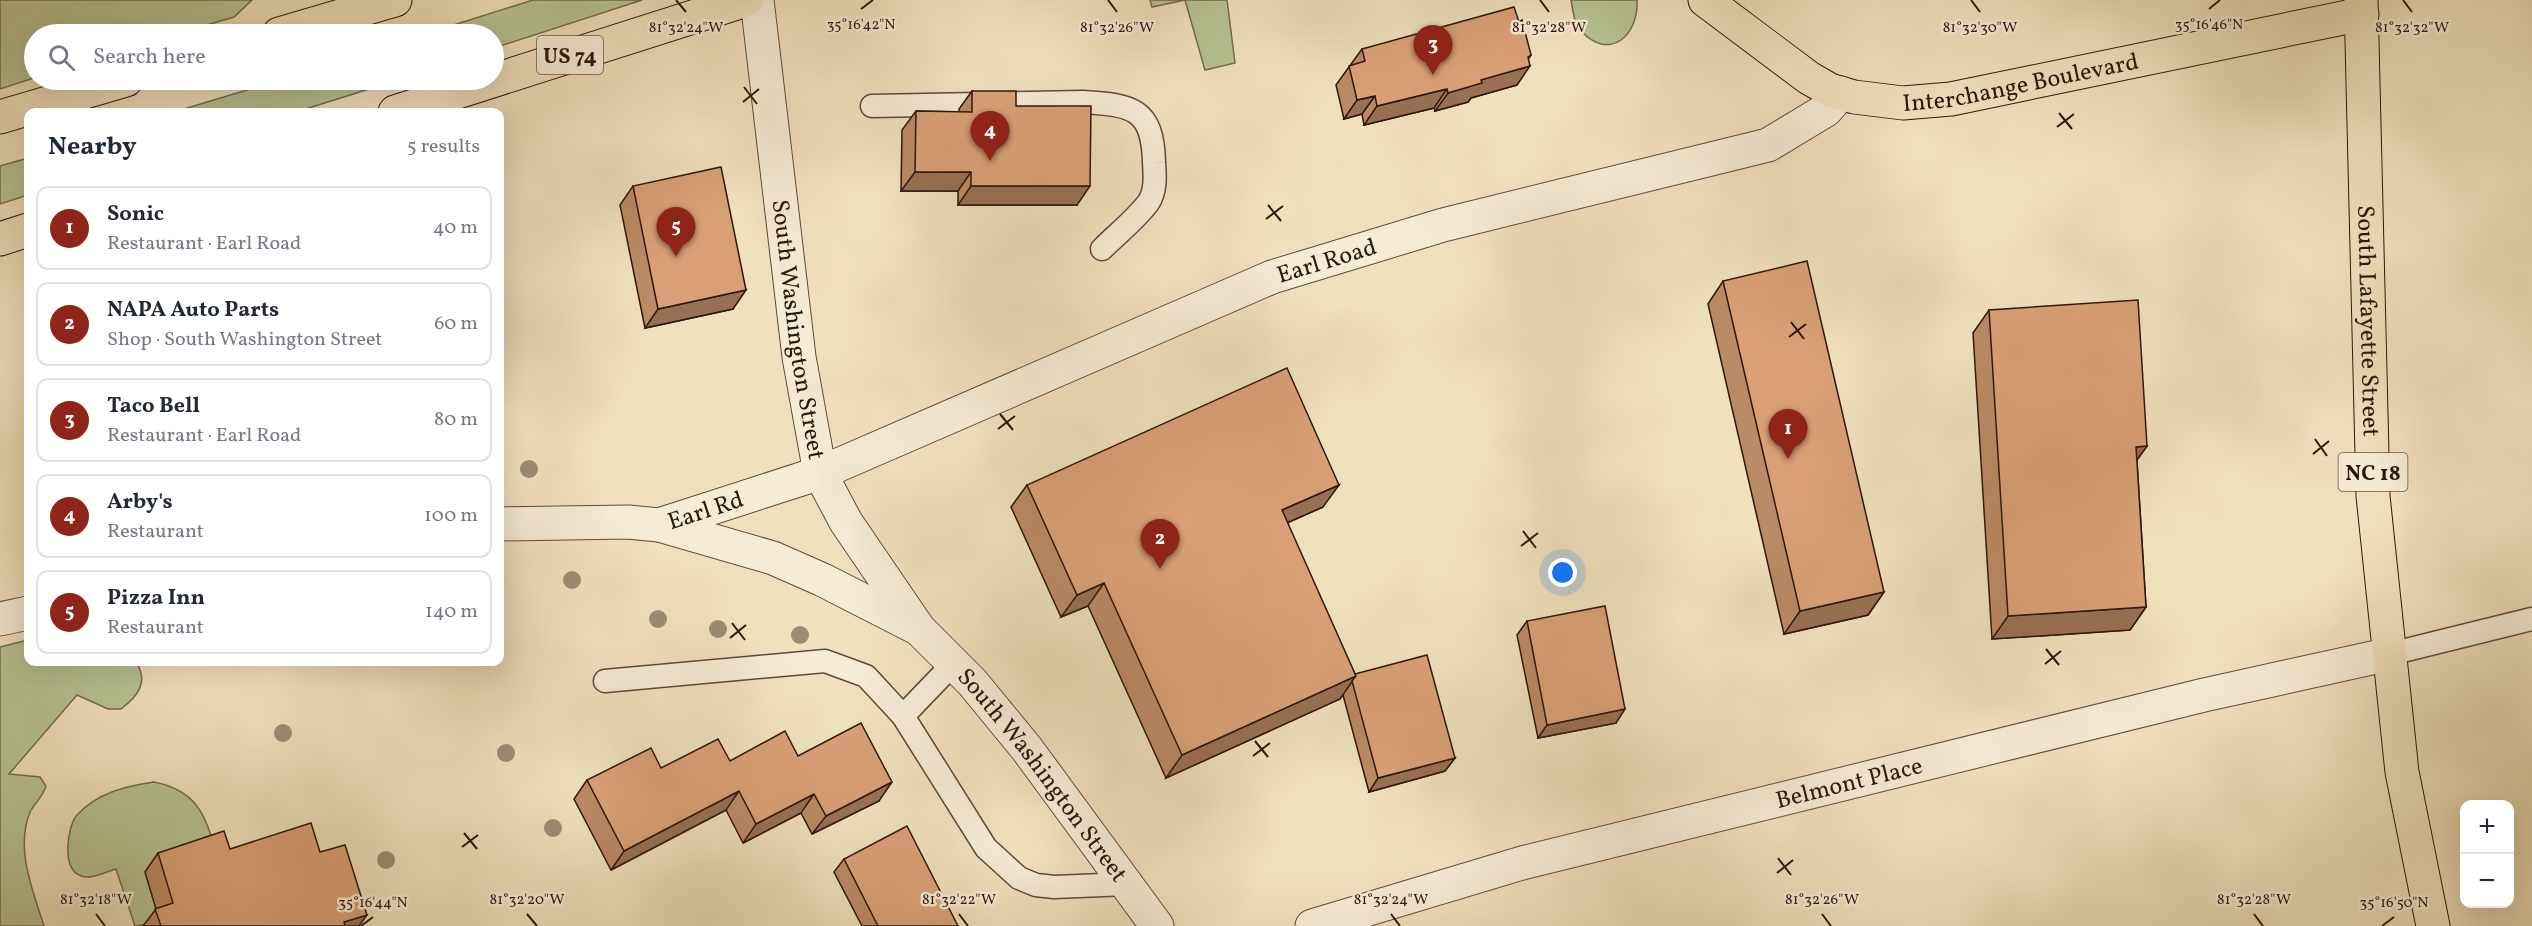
<!DOCTYPE html>
<meta charset="utf-8">
<style>
:root{--surface:#fff;--page:#f6f6f7;--text:#1f2937;--muted:#747a83;--line:#e0e1e3;--accent:#8f2418}
body{margin:0;font-family:Vollkorn,serif;background:var(--page);color:var(--text)}
.controls{position:absolute;right:18px;bottom:18px;display:grid;overflow:hidden;border-radius:12px;box-shadow:0 6px 24px #0002}
.controls button{width:54px;height:54px;display:grid;place-items:center;padding:0;border:0;border-bottom:2px solid var(--line);background:var(--surface);color:var(--text);font:30px sans-serif}
.you{position:absolute;left:1563px;top:573px;width:21px;height:21px;margin:-15px;border:4px solid #fff;border-radius:50%;background:#1a73e8;box-shadow:0 0 0 9px #1a73e833}
.badge{display:grid;place-items:center;width:39px;height:39px;border-radius:50%;background:var(--accent);color:#fff;font-size:20px;font-weight:700}
.pin{position:absolute;translate:-50% -50px;filter:drop-shadow(0 2px 3px #0008)}
.pin::after{content:'';position:absolute;top:32px;width:21px;height:18px;background:inherit;clip-path:polygon(0 0,100% 0,50% 100%)}
.list{margin:0;padding:0;list-style:none}
h2{display:flex;justify-content:space-between;align-items:center;height:78px;margin:0;padding:0 24px;font-size:26px}
h2 small{font-size:20px;font-weight:400;color:var(--muted)}
.list li{display:grid;grid-template-columns:39px 1fr auto;gap:18px;align-items:center;box-sizing:border-box;height:84px;margin:0 12px 12px;padding:0 12px;border:2px solid var(--line);border-radius:12px}
.list b{display:block;font-size:22px;white-space:nowrap}
.list p{margin:0;font-size:20px;white-space:nowrap;color:var(--muted)}
.list em{font-size:20px;font-style:normal;color:var(--muted)}
.icon{flex:none;width:33px;height:33px;fill:none;stroke:currentColor;stroke-width:2;stroke-linecap:round;stroke-linejoin:round}
.map{position:relative;flex:none;width:2532px;height:926px;overflow:hidden}
.search{position:absolute;background:var(--surface);box-shadow:0 6px 24px #0002;left:24px;top:24px;width:480px;height:66px;display:flex;align-items:center;gap:15px;box-sizing:border-box;padding:0 21px;border-radius:33px;color:var(--muted);font-size:22px}
.panel{position:absolute;background:var(--surface);box-shadow:0 6px 24px #0002;left:24px;top:108px;width:480px;height:558px;border-radius:12px}
.map>svg:first-child{display:block}
.green{fill:#b7c393;stroke:#726c50;stroke-width:1.5}
.lines{fill:none;stroke-linecap:round;stroke-linejoin:round}
.service-casing{stroke:#5e493a;stroke-width:25}
.minor-casing{stroke:#5e493a;stroke-width:35}
.primary-casing{stroke:#2d160e;stroke-width:35}
.trunk-casing{stroke:#2d160e;stroke-width:35}
.service{stroke:#f5ecd4;stroke-width:22}
.minor{stroke:#f5ecd4;stroke-width:33}
.primary{stroke:#f0e1bd;stroke-width:33}
.trunk{stroke:#f0e1bd;stroke-width:33}
.tree{fill:#9b8e73}
.wall{fill:#bb8a66;stroke:#2d160e;stroke-width:1.5}
.shaded-wall{fill:#987053;stroke:#2d160e;stroke-width:1.5}
.building{fill:#d9a077;stroke:#2d160e;stroke-width:1.5}
.ticks{fill:none;stroke:#2d160e;stroke-width:2}
.labels{text-anchor:middle;stroke-width:5;stroke-linejoin:round;paint-order:stroke}
.shield{fill:#f5ecd4;stroke:#695649;stroke-width:1.5}
.shield-label{font-size:22px;font-weight:bold;fill:#2d160e}
.street-label{font-size:24px;fill:#2d160e;stroke:#f5ecd4}
.ticks-label{font-size:15px;text-anchor:middle;fill:#2d160e;stroke:#f5ecd4;stroke-width:5;stroke-linejoin:round;paint-order:stroke}
</style>
<div class="map">
<svg width="2532" height="926" viewBox="0 0 2532 926">
<rect width="100%" height="100%" fill="#f0e1bd"/>
<filter id="stains"><feTurbulence type="fractalNoise" baseFrequency=".00333" numOctaves="4"/><feColorMatrix values="0 0 0 0 .2 0 0 0 0 .09 0 0 0 0 .02 0 0 0 .5 -.17"/></filter>
<radialGradient id="worn" r=".72"><stop offset=".6" stop-color="#630" stop-opacity="0"/><stop offset="1" stop-color="#630" stop-opacity=".3"/></radialGradient>
<g class="green">
<polygon points="0,0 252,0 234,17 176,34 34,34 34,78 0,89"/>
<polygon points="533,0 642,0 494,48 494,34 425,34"/>
<polygon points="1150,0 1227,0 1235,63 1205,70 1185,0 1152,7"/>
<path d="M1571,0H1637C1639,35 1610,62 1581,31C1574,23 1573,11 1571,0Z"/>
<polygon points="280,80 398,80 296,112 174,112"/>
<polygon points="28,158 28,195 0,204 0,166"/>
<path d="M28,640V662H136C149,682 138,696 121,709H108L77,695L9,774L40,777L46,786C43,796 36,802 31,810C14,847 33,891 44,926H0V647Z"/>
<path d="M154,782C204,792 206,823 221,866L145,872L160,922L135,926L116,869C105,872 89,881 79,875C62,867 67,827 77,815C97,793 126,786 154,782Z"/>
</g>
<g class="lines">
<defs>
<g id="service">
<path d="M872,106L1083,102C1132,105 1153,108 1154,163C1155,176 1156,192 1148,203C1135,220 1117,234 1102,249"/>
<polyline points="2390,654 2532,619"/>
<polyline points="605,681 825,661 866,676 903,716 986,848 1019,878 1036,885 1054,887 1127,884"/>
<polyline points="903,716 953,664"/>
</g>
<g id="minor">
<path id="s1" d="M757,0L799,357L820,473L846,522L919,629L972,682L1027,749L1157,926"/>
<path id="s2" d="M500,524L628,522L659,525L820,473L1272,277L1443,225L1768,145L1826,110L1841,93"/>
<polyline points="659,525 773,558 823,580 915,627"/>
<polyline points="0,619 28,613"/>
<path id="s3" d="M1312,926L1522,863L2204,695L2390,654"/>
</g>
<g id="primary">
<path id="s4" d="M1705,0L1809,78L1830,90L1854,97L1903,103L1951,99L2362,14"/>
<path id="s5" d="M2361,0L2373,496L2402,772L2433,926"/>
</g>
<g id="trunk">
<polyline points="279,34 395,0"/>
<polyline points="395,112 746,0"/>
<polyline points="0,117 126,80"/>
<polyline points="0,239 28,230"/>
</g>
</defs>
<use href="#service" class="service-casing"/>
<use href="#minor" class="minor-casing"/>
<use href="#primary" class="primary-casing"/>
<use href="#trunk" class="trunk-casing"/>
<use href="#service" class="service"/>
<use href="#minor" class="minor"/>
<use href="#primary" class="primary"/>
<use href="#trunk" class="trunk"/>
</g>
<g class="tree">
<circle cx="529" cy="469" r="9"/>
<circle cx="572" cy="580" r="9"/>
<circle cx="658" cy="619" r="9"/>
<circle cx="718" cy="629" r="9"/>
<circle cx="800" cy="635" r="9"/>
<circle cx="283" cy="733" r="9"/>
<circle cx="506" cy="753" r="9"/>
<circle cx="553" cy="828" r="9"/>
<circle cx="386" cy="860" r="9"/>
</g>
<g class="wall">
<polygon points="1519,22 1531,55 1528,59 1517,85 1471,98 1468,102 1435,111 1434,108 1364,125 1362,114 1344,119 1336,85 1362,49"/>
<polygon points="972,91 1016,106 1077,205 958,205 958,191 901,191 902,130 916,111 959,112 959,109"/>
<polygon points="633,186 733,309 645,328 620,205"/>
<polygon points="1723,281 1884,592 1868,615 1784,634 1708,304"/>
<polygon points="1989,310 2147,446 2137,460 2146,607 2130,630 1992,639 1973,333"/>
<polygon points="1027,485 1323,507 1287,523 1355,674 1455,758 1445,771 1369,792 1343,695 1340,699 1166,778 1088,606 1061,617 1011,507"/>
<polygon points="1527,621 1616,723 1538,738 1517,635"/>
<polygon points="798,756 879,801 812,834 801,813 743,843 726,810 611,870 574,799 587,780 661,768 730,761"/>
<polygon points="230,849 320,852 359,926 143,926 156,909 145,872 158,853"/>
<polygon points="844,859 958,926 862,926 834,872"/>
</g>
<g class="shaded-wall">
<polygon points="1531,55 1521,69 1530,66 1517,85 1471,98 1468,102 1435,111 1448,93 1481,80"/>
<polygon points="1447,89 1434,108 1364,125 1377,106"/>
<polygon points="1375,96 1362,114 1344,119 1357,100"/>
<polygon points="915,172 971,172 958,191 901,191"/>
<polygon points="971,186 1090,186 1077,205 958,205"/>
<polygon points="746,290 733,309 645,328 658,309"/>
<polygon points="2147,446 2131,468 2136,447"/>
<polygon points="1339,485 1323,507 1266,532 1282,510"/>
<polygon points="1104,583 1088,606 1061,617 1077,595"/>
<polygon points="1884,592 1868,615 1784,634 1800,611"/>
<polygon points="2146,607 2130,630 1992,639 2008,616"/>
<polygon points="1356,676 1340,699 1166,778 1182,755"/>
<polygon points="1625,709 1616,723 1538,738 1547,725"/>
<polygon points="1455,758 1445,771 1369,792 1378,778"/>
<polygon points="892,782 879,801 812,834 826,816"/>
<polygon points="739,791 726,810 611,870 624,851"/>
<polygon points="814,794 801,813 743,843 756,824"/>
<polygon points="367,915 359,926 341,926 344,922"/>
</g>
<g class="building">
<polygon points="1514,7 1519,22 1522,20 1531,55 1528,57 1530,66 1481,80 1482,83 1448,93 1447,89 1377,106 1375,96 1357,100 1349,66 1365,61 1362,49"/>
<polygon points="972,91 1016,91 1016,106 1091,106 1090,186 971,186 971,172 915,172 916,111 972,112"/>
<polygon points="721,167 746,290 658,309 633,186"/>
<polygon points="1807,261 1884,592 1800,611 1723,281"/>
<polygon points="2138,300 2147,446 2136,447 2146,607 2008,616 1989,310"/>
<polygon points="1287,368 1339,485 1282,510 1356,676 1182,755 1104,583 1077,595 1027,485"/>
<polygon points="1605,606 1625,709 1547,725 1527,621"/>
<polygon points="1427,655 1455,758 1378,778 1352,681 1356,676 1355,674"/>
<polygon points="861,723 892,782 826,816 814,794 756,824 739,791 624,851 587,780 651,748 661,768 718,739 730,761 785,731 798,756"/>
<polygon points="311,823 320,852 345,845 367,915 344,922 345,926 161,926 155,909 173,903 158,853 224,831 230,849"/>
<polygon points="907,826 958,926 878,926 844,859"/>
</g>
<path class="ticks" d="M676,0L686,12M1108,0L1117,12M1540,0L1549,12M1971,0L1980,12M2403,0L2412,12M861,9L873,0M2209,9L2220,0M744,87L757,104M743,102L759,89M2059,113L2072,129M2057,127L2074,114M1268,205L1281,221M1266,219L1283,206M1791,322L1804,339M1789,337L1806,324M1000,414L1013,430M998,429L1015,416M2315,439L2327,456M2313,454L2329,441M1523,531L1536,548M1521,546L1538,533M732,623L745,640M730,638L746,625M2046,649L2059,665M2045,664L2061,651M1255,741L1268,757M1253,756L1270,743M464,833L477,849M462,847L478,835M1778,858L1791,875M1777,873L1793,860M96,914L105,926M527,914L537,926M959,914L968,926M1391,914L1400,926M1822,914L1831,926M2254,914L2263,926M361,926L373,917M2382,926L2394,917"/>
<g class="labels">
<g class="shield">
<rect x="537" y="36" width="66" height="38" rx="4.5"/>
<rect x="2338.5" y="453" width="69" height="38" rx="4.5"/>
</g>
<g class="shield-label">
<text x="570" y="63">US 74</text>
<text x="2373" y="480">NC 18</text>
</g>
<g class="street-label">
<text dy="8" stroke="none"><textPath href="#s4" startOffset="348">Interchange Boulevard</textPath></text>
<text dy="8" stroke="none"><textPath href="#s2" startOffset="878">Earl Road</textPath></text>
<text dy="8" stroke="none"><textPath href="#s5" startOffset="321">South Lafayette Street</textPath></text>
<text dy="8" stroke="none"><textPath href="#s1" startOffset="332">South Washington Street</textPath></text>
<text dy="8" stroke="none"><textPath href="#s2" startOffset="208">Earl Rd</textPath></text>
<text dy="8" stroke="none"><textPath href="#s1" startOffset="854">South Washington Street</textPath></text>
<text dy="8" stroke="none"><textPath href="#s3" startOffset="556">Belmont Place</textPath></text>
</g>
</g>
<g class="ticks-label">
<text x="861" y="29">35°16'42"N</text>
<text x="2209" y="29">35°16'46"N</text>
<text x="686" y="32">81°32'24"W</text>
<text x="1117" y="32">81°32'26"W</text>
<text x="1549" y="32">81°32'28"W</text>
<text x="1980" y="32">81°32'30"W</text>
<text x="2412" y="32">81°32'32"W</text>
<text x="96" y="904">81°32'18"W</text>
<text x="527" y="904">81°32'20"W</text>
<text x="959" y="904">81°32'22"W</text>
<text x="1391" y="904">81°32'24"W</text>
<text x="1822" y="904">81°32'26"W</text>
<text x="2254" y="904">81°32'28"W</text>
<text x="373" y="907">35°16'44"N</text>
<text x="2394" y="907">35°16'50"N</text>
</g>
<rect width="100%" height="100%" filter="url(#stains)"/>
<rect width="100%" height="100%" fill="url(#worn)"/>
</svg>
<div class="controls">
<button>+</button>
<button>−</button>
</div>
<div class="you"></div>
<div class="pin badge" style="left:1788px;top:459px">1</div>
<div class="pin badge" style="left:1160px;top:569px">2</div>
<div class="pin badge" style="left:1433px;top:75px">3</div>
<div class="pin badge" style="left:990px;top:161px">4</div>
<div class="pin badge" style="left:676px;top:257px">5</div>
<div class="search"><svg class="icon" aria-label="search" viewBox="0 0 24 24"><circle cx="10" cy="10" r="6"/><path d="M15 15l6 6"/></svg>Search here</div>
<section class="panel">
<h2>Nearby<small>5 results</small></h2>
<ul class="list">
<li><span class="badge">1</span><div><b>Sonic</b><p>Restaurant · Earl Road</p></div><em>40 m</em></li>
<li><span class="badge">2</span><div><b>NAPA Auto Parts</b><p>Shop · South Washington Street</p></div><em>60 m</em></li>
<li><span class="badge">3</span><div><b>Taco Bell</b><p>Restaurant · Earl Road</p></div><em>80 m</em></li>
<li><span class="badge">4</span><div><b>Arby's</b><p>Restaurant</p></div><em>100 m</em></li>
<li><span class="badge">5</span><div><b>Pizza Inn</b><p>Restaurant</p></div><em>140 m</em></li>
</ul>
</section>
</div>
